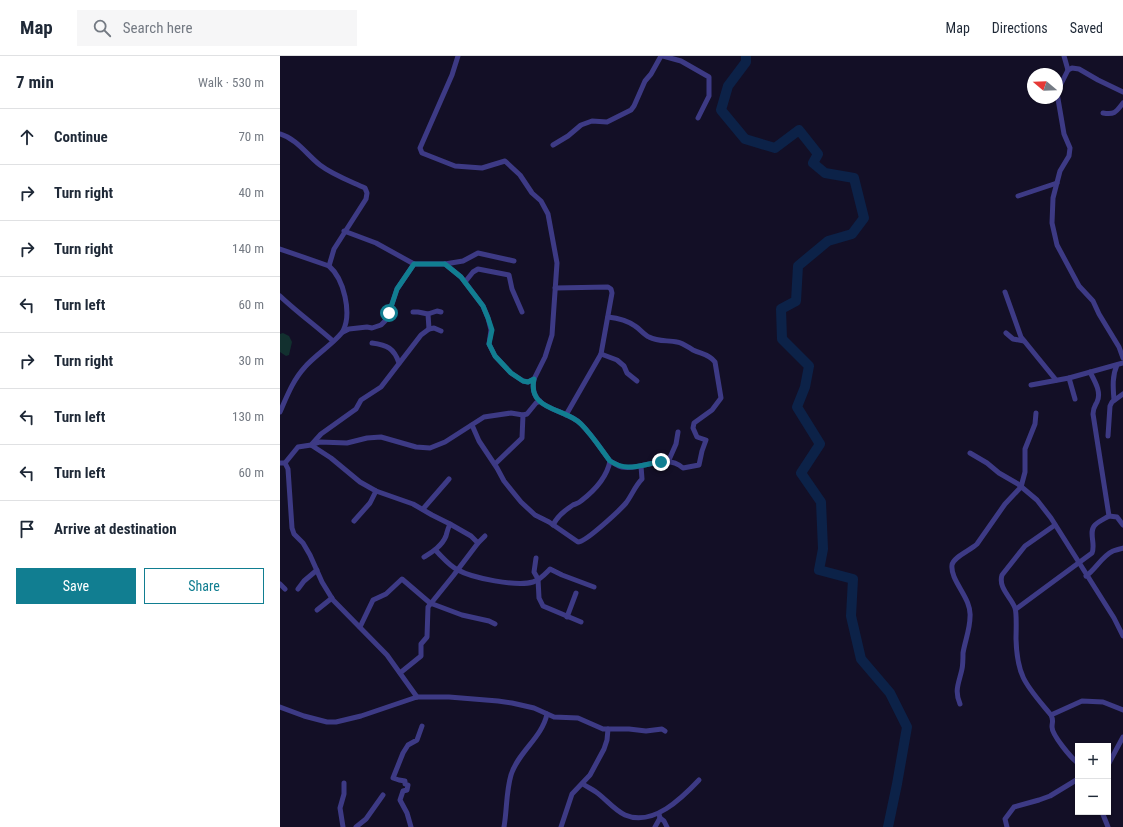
<!DOCTYPE html>
<meta charset="utf-8">
<style>
:root{--surface:#fff;--page:#f6f6f7;--text:#1f2937;--muted:#747a83;--line:#e0e1e3;--accent:#117e91}
body{margin:0;font-family:"Roboto Condensed",sans-serif;background:var(--page);color:var(--text)}
.controls{position:absolute;right:12px;bottom:12px;display:grid;overflow:hidden;border-radius:0px;box-shadow:0 1px 3px #0004}
.controls button{width:36px;height:36px;display:grid;place-items:center;padding:0;border:0;border-bottom:1px solid var(--line);background:var(--surface);color:var(--text);font:20px sans-serif}
.compass{position:absolute;left:747px;top:12px;width:36px;height:36px;border-radius:50%;background:var(--surface);box-shadow:0 1px 3px #0004;rotate:289deg}
.stop{position:absolute;width:12px;height:12px;margin:-9px;border:3px solid #117e91;border-radius:50%;background:#fff}
.stop.end{background:#117e91;border-color:#fff;box-shadow:0 1px 4px #0008}
.list{margin:0;padding:0;list-style:none}
h2{display:flex;justify-content:space-between;align-items:center;height:52px;margin:0;padding:0 16px;font-size:17px}
h2 small{font-size:13px;font-weight:400;color:var(--muted)}
.list li{display:grid;grid-template-columns:26px 1fr auto;gap:12px;align-items:center;box-sizing:border-box;height:56px;padding:0 16px;border-top:1px solid var(--line)}
.list b{display:block;font-size:15px;white-space:nowrap}
.list em{font-size:13px;font-style:normal;color:var(--muted)}
.actions{display:flex;gap:8px;padding:12px 16px}
.actions a{flex:1;padding:9px 0;border:1px solid var(--accent);border-radius:0px;text-align:center;font-size:14px;color:var(--accent)}
.actions .main{background:var(--accent);color:#fff}
.icon{flex:none;width:22px;height:22px;fill:none;stroke:currentColor;stroke-width:2;stroke-linecap:round;stroke-linejoin:round}
.map{position:relative;flex:none;width:843px;height:771px;overflow:hidden}
header{display:flex;align-items:center;gap:24px;box-sizing:border-box;height:56px;padding:0 20px;background:var(--surface);border-bottom:1px solid var(--line)}
header strong{font-size:19px}
nav{display:flex;gap:22px;margin-inline-start:auto;font-size:14px}
.search{width:280px;height:36px;background:var(--page);display:flex;align-items:center;gap:10px;box-sizing:border-box;padding:0 14px;border-radius:0px;color:var(--muted);font-size:15px}
main{display:flex}
aside{flex:1;background:var(--surface)}
.map>svg:first-child{display:block}
.green{fill:#12302f}
.lines{fill:none;stroke-linecap:round;stroke-linejoin:round}
.river{stroke:#0c2248;stroke-width:10}
.minor{stroke:#3d3a85;stroke-width:5}
.route{stroke:#117e91;stroke-width:5}
</style>
<header>
<strong>Map</strong>
<div class="search"><svg class="icon" aria-label="search" viewBox="0 0 24 24"><circle cx="10" cy="10" r="6"/><path d="M15 15l6 6"/></svg>Search here</div>
<nav><a>Map</a><a>Directions</a><a>Saved</a></nav>
</header>
<main>
<aside>
<h2>7 min<small>Walk · 530 m</small></h2>
<ul class="list">
<li><svg class="icon" aria-label="ahead" viewBox="0 0 24 24"><path d="M12 20V5M6 11l6-6 6 6"/></svg><div><b>Continue</b></div><em>70 m</em></li>
<li><svg class="icon" aria-label="right" viewBox="0 0 24 24"><path d="M7 20v-9h11M14 6l5 5-5 5"/></svg><div><b>Turn right</b></div><em>40 m</em></li>
<li><svg class="icon" aria-label="right" viewBox="0 0 24 24"><path d="M7 20v-9h11M14 6l5 5-5 5"/></svg><div><b>Turn right</b></div><em>140 m</em></li>
<li><svg class="icon" aria-label="left" viewBox="0 0 24 24"><path d="M17 20v-9H6M10 6l-5 5 5 5"/></svg><div><b>Turn left</b></div><em>60 m</em></li>
<li><svg class="icon" aria-label="right" viewBox="0 0 24 24"><path d="M7 20v-9h11M14 6l5 5-5 5"/></svg><div><b>Turn right</b></div><em>30 m</em></li>
<li><svg class="icon" aria-label="left" viewBox="0 0 24 24"><path d="M17 20v-9H6M10 6l-5 5 5 5"/></svg><div><b>Turn left</b></div><em>130 m</em></li>
<li><svg class="icon" aria-label="left" viewBox="0 0 24 24"><path d="M17 20v-9H6M10 6l-5 5 5 5"/></svg><div><b>Turn left</b></div><em>60 m</em></li>
<li><svg class="icon" aria-label="arrive" viewBox="0 0 24 24"><path d="M6 21V4h12l-3 4 3 4H6"/></svg><div><b>Arrive at destination</b></div></li>
</ul>
<div class="actions"><a class="main">Save</a><a>Share</a></div>
</aside>
<div class="map">
<svg width="843" height="771" viewBox="0 0 843 771">
<rect width="100%" height="100%" fill="#130f26"/>
<polygon class="green" points="3,277 9,280 12,286 9,299 6,300 0,296 0,278"/>
<g class="lines">
<polyline class="river" points="466,0 466,6 448,30 441,54 465,83 495,92 519,74 538,98 533,107 545,117 574,122 584,162 572,178 548,185 518,210 516,245 501,253 502,283 529,310 525,331 517,351 540,388 521,417 541,446 543,493 539,514 573,523 571,560 581,603 610,637 627,671 617,728 608,771"/>
<g class="minor">
<polyline points="383,0 401,5 429,21 429,40 418,62"/>
<polyline points="788,14 792,12 799,13 818,24 843,36"/>
<polyline points="777,36 788,14 784,0"/>
<polyline points="777,37 784,78 790,92 789,100 780,115 773,142 772,167 777,189 799,230 813,245 819,258 839,291 843,302"/>
<path d="M823,57C835,59 836,56 843,47"/>
<path d="M0,78C17,83 27,99 40,109C53,119 70,125 85,132L87,137L86,143L54,193L49,210"/>
<polyline points="273,89 288,80 301,69 312,65 327,66 351,54 354,50 365,25 371,18 381,0"/>
<polyline points="738,140 777,127"/>
<polyline points="64,175 96,187 134,208"/>
<path d="M0,193L49,210C64,223 72,257 63,275C58,284 33,301 25,311C13,324 7,340 0,356"/>
<polyline points="165,208 181,221 203,250 208,262 211,274 209,288 215,300 231,317 243,325 248,326 254,323 265,301 272,279 277,207 268,158 261,145 252,137 240,119 225,105 202,112 175,110 142,97 140,92 172,19 178,0"/>
<polyline points="185,226 193,216 198,213 229,219 232,233 242,256"/>
<polyline points="275,232 328,231 331,233 332,237 321,298 286,359"/>
<polyline points="725,236 741,281 776,324"/>
<path d="M0,240C17,256 36,270 53,285"/>
<polyline points="133,256 138,256 148,258"/>
<polyline points="149,273 148,258 157,255 161,256"/>
<polyline points="63,276 69,273 87,271 92,272 101,269 107,263 117,233 134,208 165,208 183,205 198,197 234,205"/>
<polyline points="726,277 733,283 744,285"/>
<path d="M92,287C107,289 114,292 119,307"/>
<polyline points="321,298 337,304 344,310 347,317 357,325"/>
<polyline points="789,322 795,343"/>
<path d="M254,323C247,355 286,352 301,368C312,379 321,393 330,405C334,407 338,410 342,411C362,415 385,396 403,412L419,409L422,395L426,384L417,381L413,372L414,367L432,354L441,342L435,306C429,298 421,298 413,294C408,291 403,287 397,286C388,284 378,286 369,281C364,279 360,273 355,270C348,265 337,262 328,261"/>
<polyline points="751,329 789,322 843,307"/>
<path d="M834,344C833,331 832,320 837,309"/>
<path d="M192,369L199,385L217,412L224,425L241,446L255,459L269,466L298,486C306,486 340,454 346,447C352,439 355,430 362,423L361,410"/>
<polyline points="828,380 830,350 832,346 843,338"/>
<polyline points="32,388 41,378 76,353 81,344 101,331 141,279 149,273 154,272 161,275"/>
<polyline points="31,389 40,386 67,387 87,382 101,381 136,391 150,392 165,386 204,361 231,357 243,359 247,358 256,347 260,345"/>
<polyline points="690,397 707,407 719,417 738,428 757,444 771,462 834,562 843,580"/>
<polyline points="388,406 396,388 398,376"/>
<polyline points="0,407 5,407 8,413 12,472 14,478 23,487 30,499 42,526 53,544 107,599 137,641"/>
<path d="M5,407L18,391L31,389L51,402L80,426L96,435L133,448L152,459L170,468C168,472 167,476 166,480C162,490 152,496 144,501"/>
<polyline points="215,408 242,382 243,359"/>
<polyline points="143,453 169,423"/>
<polyline points="829,460 837,461 843,469"/>
<polyline points="74,465 90,447 96,435"/>
<polyline points="170,468 191,480 198,487"/>
<path d="M273,469C277,461 285,454 293,449C295,448 299,447 301,445C314,435 327,421 330,405"/>
<path d="M775,469L745,490L722,519C718,532 731,541 735,552C737,557 736,577 736,583C737,622 747,630 771,659C774,665 772,665 772,671C772,679 791,702 798,707"/>
<path d="M155,494C162,500 168,509 178,514C192,522 237,531 253,526C260,524 265,518 270,513L282,519L314,531"/>
<polyline points="256,502 254,516 258,523 259,542 263,550 301,566"/>
<path d="M806,520C816,513 822,500 833,495C836,494 840,493 843,492"/>
<polyline points="0,528 5,533"/>
<polyline points="18,533 24,525 37,514"/>
<path d="M736,553L812,497C816,488 808,476 815,469C819,465 824,463 829,460L813,358C813,352 815,350 817,346C822,336 814,324 810,316"/>
<polyline points="37,554 52,542"/>
<polyline points="287,561 296,537"/>
<polyline points="80,571 93,544 106,538 122,523 150,547 182,559 209,565 215,568"/>
<polyline points="120,617 141,600 141,588 147,581 148,551 173,520 198,487 205,480"/>
<path d="M680,648C674,634 679,627 682,613C683,608 683,602 683,597C685,585 690,573 690,561C692,542 670,525 672,509C673,501 691,494 697,488L725,448L741,431L745,416V393L755,368L756,357"/>
<polyline points="0,651 24,660 47,666 56,666 81,660 137,641 169,641 218,645 232,647 254,652 274,661 298,662 323,673 349,673 366,675 382,673 385,675"/>
<polyline points="771,659 802,645 823,646 843,654"/>
<polyline points="828,709 843,681"/>
<path d="M303,728C307,731 312,733 316,736C326,743 334,754 345,759C373,771 402,742 419,724"/>
<polyline points="822,756 828,771"/>
<polyline points="380,762 384,765 387,771"/>
<polyline points="63,771 60,752 64,738 64,727"/>
<polyline points="76,771 86,763 103,739"/>
<polyline points="131,771 127,757 120,744 123,735 127,734 128,729 125,728 125,725 119,724 113,722 123,697 128,689 137,684 142,670"/>
<path d="M224,771C227,754 226,736 231,719C238,696 262,682 267,658"/>
<polyline points="281,771 292,738 310,719 324,693 327,684 328,673"/>
<polyline points="375,771 380,762 379,758"/>
<polyline points="727,771 725,763 734,751 759,744 770,740 798,723"/>
</g>
</g>
<g class="lines">
<path class="route" d="M109,257L117,233L134,208H165L181,221L203,250L208,262L212,274L209,288L215,300L231,317L243,325L248,326L254,323C247,355 286,352 301,368C312,379 321,393 330,405C349,417 361,408 381,406"/>
</g>
</svg>
<div class="controls">
<button>+</button>
<button>−</button>
</div>
<svg class="compass" viewBox="-18 -18 36 36"><path d="M0-13l5 13h-10z" fill="#e53935"/><path d="M0 13l5-13h-10z" fill="#747a83"/></svg>
<div class="stop" style="left:109px;top:257px"></div>
<div class="stop end" style="left:381px;top:406px"></div>
</div>
</main>
